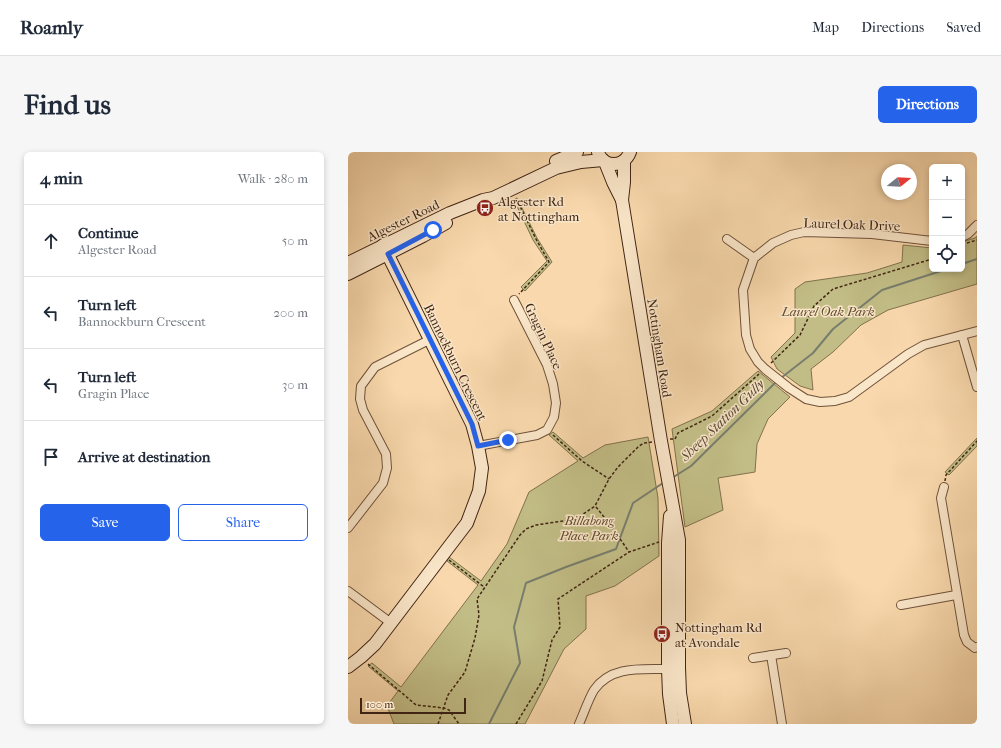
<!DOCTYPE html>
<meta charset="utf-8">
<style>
:root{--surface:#fff;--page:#f6f6f7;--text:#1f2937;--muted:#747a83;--line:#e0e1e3;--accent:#2563eb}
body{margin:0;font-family:"IM FELL French Canon",serif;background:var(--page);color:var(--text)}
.controls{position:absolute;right:12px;top:12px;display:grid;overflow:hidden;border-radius:6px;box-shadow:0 2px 6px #0003}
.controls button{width:36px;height:36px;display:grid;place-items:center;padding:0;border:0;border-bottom:1px solid var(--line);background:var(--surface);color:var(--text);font:20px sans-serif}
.compass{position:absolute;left:533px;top:12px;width:36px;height:36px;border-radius:50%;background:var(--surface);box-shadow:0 2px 6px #0003;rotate:72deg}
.scale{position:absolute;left:12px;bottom:10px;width:106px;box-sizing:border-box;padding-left:4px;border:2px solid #412514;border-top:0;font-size:11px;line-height:14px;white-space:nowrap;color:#412514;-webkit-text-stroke:3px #fae6c9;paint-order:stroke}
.stop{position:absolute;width:12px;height:12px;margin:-9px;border:3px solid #2563eb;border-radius:50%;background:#fff}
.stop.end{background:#2563eb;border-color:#fff;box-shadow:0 1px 4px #0008}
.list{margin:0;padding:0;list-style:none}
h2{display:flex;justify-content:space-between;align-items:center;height:52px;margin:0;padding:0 16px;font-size:17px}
h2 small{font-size:13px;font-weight:400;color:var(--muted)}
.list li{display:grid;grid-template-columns:26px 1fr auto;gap:12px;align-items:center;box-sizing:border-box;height:72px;padding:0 16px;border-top:1px solid var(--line)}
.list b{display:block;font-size:15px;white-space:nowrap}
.list p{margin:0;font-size:13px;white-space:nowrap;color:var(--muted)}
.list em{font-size:13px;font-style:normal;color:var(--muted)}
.actions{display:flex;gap:8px;padding:12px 16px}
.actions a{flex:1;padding:9px 0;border:1px solid var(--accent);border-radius:6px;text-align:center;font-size:14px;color:var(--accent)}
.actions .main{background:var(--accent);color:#fff}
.icon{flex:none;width:22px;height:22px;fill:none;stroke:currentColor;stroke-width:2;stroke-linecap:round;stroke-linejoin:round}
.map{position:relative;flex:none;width:629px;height:572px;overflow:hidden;border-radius:6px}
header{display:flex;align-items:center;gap:24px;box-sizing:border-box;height:56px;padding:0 20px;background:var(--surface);border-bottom:1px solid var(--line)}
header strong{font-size:19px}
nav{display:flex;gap:22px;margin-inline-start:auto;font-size:14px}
.intro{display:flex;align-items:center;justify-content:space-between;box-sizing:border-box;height:96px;padding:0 24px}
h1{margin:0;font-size:28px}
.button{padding:10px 18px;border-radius:6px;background:var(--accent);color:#fff;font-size:14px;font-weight:700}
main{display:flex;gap:24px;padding:0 24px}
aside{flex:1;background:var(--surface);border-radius:6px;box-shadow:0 2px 6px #0003}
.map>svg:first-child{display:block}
.green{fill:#c2bd86;stroke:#82714d}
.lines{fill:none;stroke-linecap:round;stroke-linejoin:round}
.stream{stroke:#787e6e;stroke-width:2}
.street-casing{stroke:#6f523a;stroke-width:10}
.secondary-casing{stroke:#412514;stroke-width:14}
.path{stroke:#412514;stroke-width:1.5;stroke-dasharray:3 2;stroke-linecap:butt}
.street{stroke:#fae6c9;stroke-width:8}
.secondary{stroke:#fae6c9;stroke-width:12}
.route{stroke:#2563eb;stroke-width:5}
.labels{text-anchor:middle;stroke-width:3;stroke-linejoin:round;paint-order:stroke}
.poi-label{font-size:13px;fill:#412514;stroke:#fae6c9;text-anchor:start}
.street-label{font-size:13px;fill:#412514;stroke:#fae6c9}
.park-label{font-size:13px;font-style:italic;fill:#614b30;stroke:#fae6c9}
.water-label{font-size:14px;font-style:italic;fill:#584a3a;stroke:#fae6c9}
</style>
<header>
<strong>Roamly</strong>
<nav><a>Map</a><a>Directions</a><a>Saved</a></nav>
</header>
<div class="intro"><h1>Find us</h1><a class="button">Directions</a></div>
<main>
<aside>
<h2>4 min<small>Walk · 280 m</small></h2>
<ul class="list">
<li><svg class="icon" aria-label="ahead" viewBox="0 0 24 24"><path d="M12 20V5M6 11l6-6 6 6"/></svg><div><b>Continue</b><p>Algester Road</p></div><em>50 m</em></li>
<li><svg class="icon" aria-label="left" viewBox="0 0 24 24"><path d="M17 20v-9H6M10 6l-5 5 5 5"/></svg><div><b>Turn left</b><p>Bannockburn Crescent</p></div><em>200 m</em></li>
<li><svg class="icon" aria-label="left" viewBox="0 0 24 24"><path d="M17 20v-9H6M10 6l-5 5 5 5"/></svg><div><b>Turn left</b><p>Gragin Place</p></div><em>30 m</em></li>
<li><svg class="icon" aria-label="arrive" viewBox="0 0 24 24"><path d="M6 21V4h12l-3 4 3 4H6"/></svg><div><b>Arrive at destination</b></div></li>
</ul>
<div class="actions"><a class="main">Save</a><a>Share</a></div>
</aside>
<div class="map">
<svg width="629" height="572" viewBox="0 0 629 572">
<rect width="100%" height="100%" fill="#f8d8ac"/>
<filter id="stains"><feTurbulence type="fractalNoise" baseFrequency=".005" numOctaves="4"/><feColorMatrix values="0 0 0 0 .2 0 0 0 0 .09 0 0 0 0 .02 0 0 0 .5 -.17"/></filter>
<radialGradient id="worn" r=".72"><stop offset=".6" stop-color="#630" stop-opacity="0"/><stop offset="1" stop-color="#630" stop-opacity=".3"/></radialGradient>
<g class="green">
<polygon points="169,46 189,86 204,110 177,139 173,135 199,109 185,88 166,48"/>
<polygon points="629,84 629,132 540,158 513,173 485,200 463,217 465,238 452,234 429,217 423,205 447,181 447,137 457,130 519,121 554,110 555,93 584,96 584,117 614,117 614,90 627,86"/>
<polygon points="410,219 442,245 420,267 409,292 407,320 370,326 375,358 337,375 324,277 364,259"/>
<polygon points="205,280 235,306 257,293 300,285 310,346 311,404 267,434 238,444 238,477 216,497 177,572 46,572 39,554 50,539 20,514 24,511 53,535 130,433 99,409 101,405 133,429 159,392 181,340 230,309 201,283"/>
<polygon points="629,286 629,294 601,323 597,320"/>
</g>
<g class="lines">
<g class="stream">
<polyline points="614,112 629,107"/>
<polyline points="433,226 465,201 485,177 534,138 599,117"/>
<polyline points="324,326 343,314 429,229"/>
<polyline points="141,572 172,511 166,475 178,431 218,415 268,397 285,351 315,331"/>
</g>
<defs>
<g id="street">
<polyline points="614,85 620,82 629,73"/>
<polyline points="379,87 406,106"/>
<polyline points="584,89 524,82 456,80 443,83 425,91 406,106 395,138 398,183 402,197 410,210 417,217 441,236 458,247 472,250 487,249 501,245 560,202 576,193 629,179"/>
<polyline points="614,183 629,235"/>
<polyline points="130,294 189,283 199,278 206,265 208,251 205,232 199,213 166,148"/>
<polyline points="596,335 593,346 616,483 619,490 627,496 629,495"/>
<polyline points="0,376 35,331 39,316 38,302 15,258 12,247 13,234 27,215 83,187"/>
<polyline points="0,439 43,471"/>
<polyline points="553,453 608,443"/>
<polyline points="423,503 434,572"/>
<polyline points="405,506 438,501"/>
<path d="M231,572C236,561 240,548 246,538C264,512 297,518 324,517"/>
</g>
<g id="secondary">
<path d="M250,0C255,16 276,16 282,0"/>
<polyline points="208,9 229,0"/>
<polyline points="276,9 276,30 274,48 313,289 331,388 331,516 332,541 337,572"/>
<polyline points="257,10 265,30 274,48"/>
<polyline points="0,111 102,61 135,48 145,46 208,16 233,10 255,8"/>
<polyline points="0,122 75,84 98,71"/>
<polyline points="322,364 320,391 320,517 321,542 325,572"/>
<polyline points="0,515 13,505 27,492 119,371 131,339 134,316 130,294 124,272 35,93"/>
</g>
</defs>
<use href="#street" class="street-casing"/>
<use href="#secondary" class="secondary-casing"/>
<g class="path">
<polyline points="168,46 188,87 201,110 171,142"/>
<polyline points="619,91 629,88"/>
<polyline points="423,211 452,183 466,154 485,137 584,107"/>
<polyline points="205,283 234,309 261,327"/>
<polyline points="322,287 327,287 330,281 364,264 411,222"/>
<polyline points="597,329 598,323 629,289"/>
<polyline points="248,355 264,375 281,400"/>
<polyline points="101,408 136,435"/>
<polyline points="20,512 68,553 96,556 101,558 111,572"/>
<polyline points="90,572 100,543 117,520 127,486 131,463 129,447 172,383 178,377 188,373 228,367 247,354 261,327 270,315 291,294 296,291 305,290"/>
<polyline points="168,572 194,529 204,488 212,475 210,447 281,400 311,390"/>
</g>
<use href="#street" class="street"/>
<use href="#secondary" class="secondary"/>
</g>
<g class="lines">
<polyline class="route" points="85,78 40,102 124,272 130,294 160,288"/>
</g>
<defs>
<symbol id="bus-disc" viewBox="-11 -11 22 22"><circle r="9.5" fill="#8f2418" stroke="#fae6c9"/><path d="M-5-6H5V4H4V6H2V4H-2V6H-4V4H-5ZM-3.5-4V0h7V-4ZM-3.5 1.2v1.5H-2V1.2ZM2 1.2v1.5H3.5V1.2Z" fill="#fff"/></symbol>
</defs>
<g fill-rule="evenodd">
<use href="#bus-disc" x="127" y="46" width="20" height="20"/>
<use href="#bus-disc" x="304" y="472" width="20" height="20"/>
</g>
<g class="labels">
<g class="poi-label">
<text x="150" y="54">Algester Rd<tspan x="150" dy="15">at Nottingham</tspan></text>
<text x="327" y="480">Nottingham Rd<tspan x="327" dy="15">at Avondale</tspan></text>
</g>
<g class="street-label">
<text transform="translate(55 68) rotate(-26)" y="5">Algester Road</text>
<text transform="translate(504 72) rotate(2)" y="5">Laurel Oak Drive</text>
<text transform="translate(196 184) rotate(65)" y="5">Gragin Place</text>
<text transform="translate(312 196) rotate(81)" y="5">Nottingham Road</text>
<text transform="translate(108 210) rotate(64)" y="5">Bannockburn Crescent</text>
</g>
<g class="park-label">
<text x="480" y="164">Laurel Oak Park</text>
<text x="241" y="373">Billabong<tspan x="241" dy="15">Place Park</tspan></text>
</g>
<g class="water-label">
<text transform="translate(374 268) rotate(-44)" y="5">Sheep Station Gully</text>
</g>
</g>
<rect width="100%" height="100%" filter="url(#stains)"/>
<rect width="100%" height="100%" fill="url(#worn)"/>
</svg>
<div class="controls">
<button>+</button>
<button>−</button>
<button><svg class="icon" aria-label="locate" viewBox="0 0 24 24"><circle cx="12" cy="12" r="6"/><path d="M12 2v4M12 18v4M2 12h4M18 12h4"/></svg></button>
</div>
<svg class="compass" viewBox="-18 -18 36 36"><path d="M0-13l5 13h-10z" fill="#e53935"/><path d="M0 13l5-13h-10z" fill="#747a83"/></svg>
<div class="scale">100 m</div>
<div class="stop" style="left:85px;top:78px"></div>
<div class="stop end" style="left:160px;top:288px"></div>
</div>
</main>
